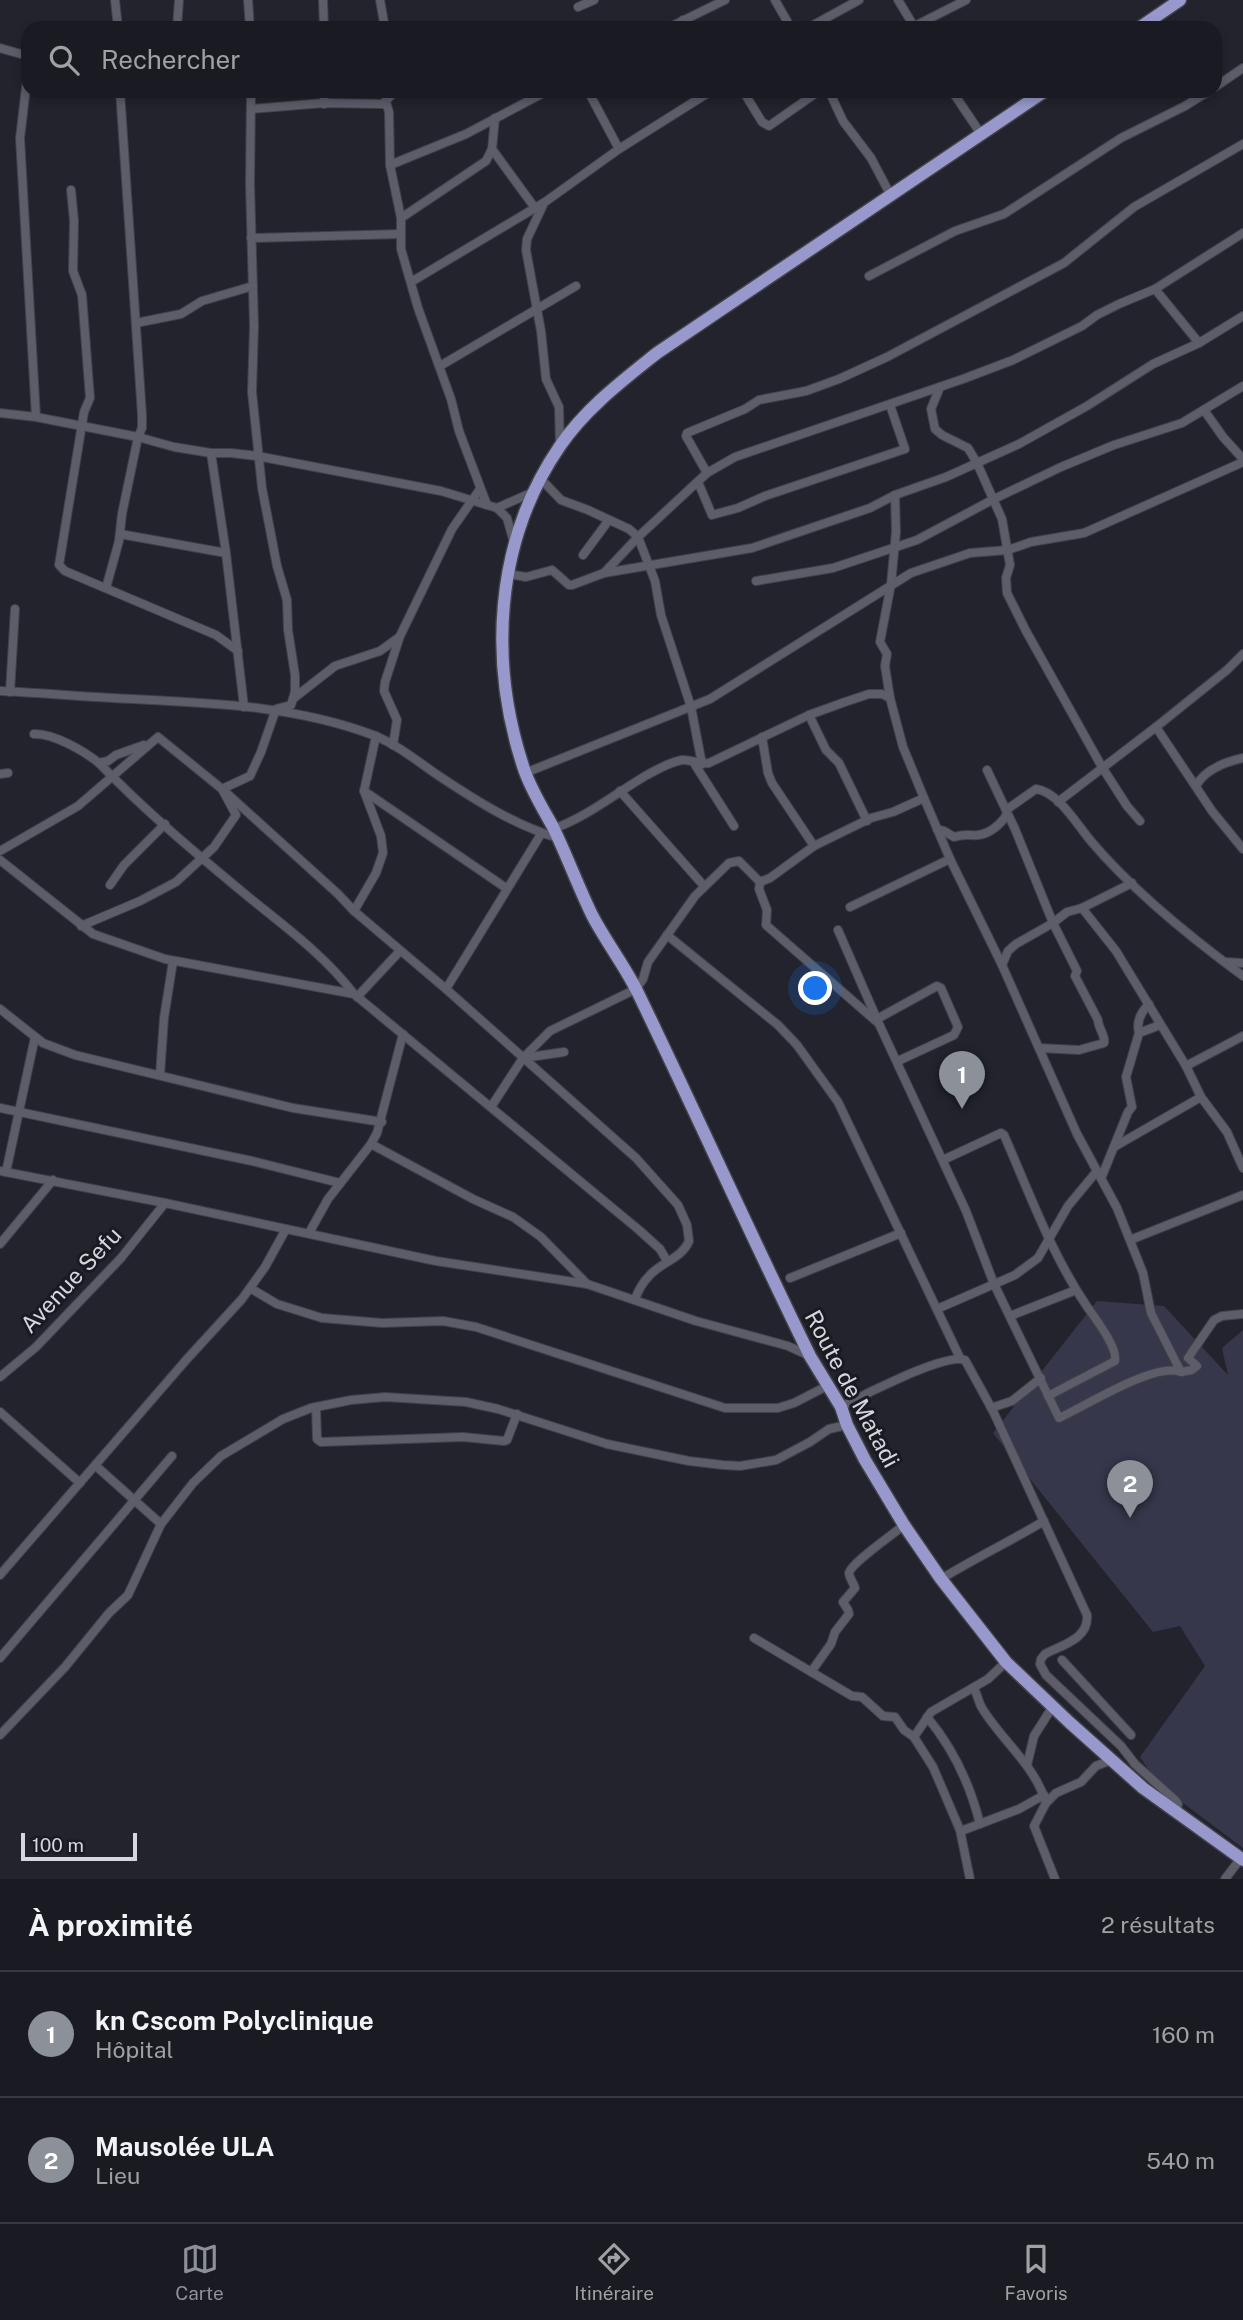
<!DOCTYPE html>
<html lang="fr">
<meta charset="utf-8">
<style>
:root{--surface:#1a1a22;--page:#27272f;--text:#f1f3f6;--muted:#9fa1a5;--line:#383840;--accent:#8c9099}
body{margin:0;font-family:"Public Sans",sans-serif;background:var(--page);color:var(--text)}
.scale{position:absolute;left:21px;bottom:18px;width:116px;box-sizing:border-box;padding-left:7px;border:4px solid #d6d6dd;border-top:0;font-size:19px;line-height:24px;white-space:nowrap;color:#d6d6dd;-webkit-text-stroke:5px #1a1a23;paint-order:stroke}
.you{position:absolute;left:816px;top:989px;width:24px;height:24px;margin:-18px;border:5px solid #fff;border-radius:50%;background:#1a73e8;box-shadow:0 0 0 10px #1a73e833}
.badge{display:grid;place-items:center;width:46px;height:46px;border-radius:50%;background:var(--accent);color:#fff;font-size:23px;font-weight:700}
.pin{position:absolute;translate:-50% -58px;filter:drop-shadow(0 2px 4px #0008)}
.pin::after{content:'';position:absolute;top:37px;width:24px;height:21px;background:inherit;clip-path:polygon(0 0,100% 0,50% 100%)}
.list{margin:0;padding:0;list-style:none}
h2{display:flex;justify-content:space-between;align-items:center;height:91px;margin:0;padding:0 28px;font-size:30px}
h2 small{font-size:23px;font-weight:400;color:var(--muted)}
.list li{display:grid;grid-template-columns:46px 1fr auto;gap:21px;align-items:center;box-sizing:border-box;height:126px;padding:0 28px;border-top:2px solid var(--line)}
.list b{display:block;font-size:26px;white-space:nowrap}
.list p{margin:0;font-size:23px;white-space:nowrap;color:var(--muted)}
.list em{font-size:23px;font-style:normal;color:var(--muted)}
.icon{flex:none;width:38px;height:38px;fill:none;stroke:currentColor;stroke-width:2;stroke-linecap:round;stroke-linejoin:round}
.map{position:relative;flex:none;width:1243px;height:1879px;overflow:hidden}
.search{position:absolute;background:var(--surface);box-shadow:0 4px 10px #0003;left:21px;right:21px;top:21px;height:77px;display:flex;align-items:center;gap:18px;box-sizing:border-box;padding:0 24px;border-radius:21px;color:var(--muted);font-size:26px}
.sheet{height:343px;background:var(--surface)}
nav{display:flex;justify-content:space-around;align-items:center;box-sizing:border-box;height:98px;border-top:2px solid var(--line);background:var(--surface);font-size:19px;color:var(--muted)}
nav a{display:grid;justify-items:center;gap:4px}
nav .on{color:var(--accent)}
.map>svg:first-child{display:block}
.green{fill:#37374c}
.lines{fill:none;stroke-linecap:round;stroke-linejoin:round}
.minor-casing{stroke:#414149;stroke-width:10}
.trunk-casing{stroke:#414149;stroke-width:15}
.minor{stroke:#5c5d69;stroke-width:8}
.trunk{stroke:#9898cc;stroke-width:12}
.labels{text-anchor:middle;stroke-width:6;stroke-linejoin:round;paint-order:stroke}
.street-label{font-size:23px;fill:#d6d6dd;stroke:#1a1a23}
</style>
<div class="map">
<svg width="1243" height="1879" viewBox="0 0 1243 1879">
<rect width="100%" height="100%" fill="#23232d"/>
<polygon class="green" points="1097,1301 1164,1306 1228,1375 1222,1348 1243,1330 1243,1848 1159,1785 1140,1757 1205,1666 1180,1626 1153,1632 993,1433"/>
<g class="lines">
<defs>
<g id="minor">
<polyline points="115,0 118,28"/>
<polyline points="248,0 250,28"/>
<polyline points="323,0 324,28"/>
<polyline points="380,0 385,28"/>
<polyline points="775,0 791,28"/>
<polyline points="898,0 915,28"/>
<polyline points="578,7 594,0"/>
<polyline points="683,20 690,28"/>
<polyline points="177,28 179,0"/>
<polyline points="668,28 725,0"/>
<polyline points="808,28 859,0"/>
<polyline points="911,28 966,0"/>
<polyline points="0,48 28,56"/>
<polyline points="28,71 20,138 36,417"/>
<polyline points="1215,87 1243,68"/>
<polyline points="120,91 142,415 142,428 138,437 174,447 211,453 231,453 257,456 441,491 497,508 507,518 514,543"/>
<path d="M251,91L250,184L254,326L252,392L262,488L277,566L287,600L288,630L295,675V692L291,705L276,709L261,752L250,776L222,789L338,894L354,911L446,989L636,1158L678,1205L687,1225L689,1241C682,1258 662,1262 650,1275C643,1282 638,1290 635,1300"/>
<polyline points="588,91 619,149"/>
<polyline points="743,91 762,122 769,126 819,91"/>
<polyline points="829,91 843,121 871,158 890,194"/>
<polyline points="952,91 981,134"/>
<polyline points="324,104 325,91"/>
<polyline points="383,104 387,105 389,112 390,165 401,218 401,249 418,308 451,399 459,431 487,505"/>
<polyline points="251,109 324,103 383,104 395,91"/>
<polyline points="492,149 535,208 539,209"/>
<polyline points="390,165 466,134 547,91"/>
<polyline points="71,190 74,221 73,271 82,295 90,398 84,412 59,565 65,571 216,635 238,651"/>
<polyline points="543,205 527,239 526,250 541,331 546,379 559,407 560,445"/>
<polyline points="401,218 486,161 492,149 495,118"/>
<polyline points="251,238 401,234"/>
<polyline points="869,276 955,231 1004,214 1121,138 1185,106 1209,91"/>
<polyline points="411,282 545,202 619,149 711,91"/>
<polyline points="1155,289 1199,343"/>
<polyline points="136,323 181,314 202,301 253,286"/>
<polyline points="440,366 576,286"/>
<polyline points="940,387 931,409 935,429 942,435 968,448 977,463 1002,519 1010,565 1006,578 1007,593 1026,631 1102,767 1127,806 1140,821"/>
<polyline points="1204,410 1223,437 1243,459"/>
<polyline points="0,413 36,417 138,437 122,514 119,541 106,588"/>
<polyline points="211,453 226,553 244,707"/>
<polyline points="707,473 686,436 687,433 745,409 759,400 806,391 839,379 887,357 1064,263 1134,207 1243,144"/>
<polyline points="540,478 561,500 588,510 629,529 638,537 655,581 661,615 691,707 702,764"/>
<polyline points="698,482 712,515 738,508 765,496 905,449 890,405"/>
<polyline points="497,508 533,492"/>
<polyline points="120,534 226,553"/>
<polyline points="583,555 609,520"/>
<polyline points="604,573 638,537 707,473 735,457 963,379 1013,360 1082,326 1097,315 1119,304 1155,289 1243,233"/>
<polyline points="508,574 526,577 552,570 569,585 572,585 604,573 752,548 870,508 895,495 946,477 1019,444 1087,406 1153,364 1199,343 1243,316"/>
<polyline points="756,581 833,568 917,540 994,499 1061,467 1114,445 1182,423 1243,386"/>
<path d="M0,691C44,693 88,697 133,699C214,703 296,706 373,735C396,744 416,760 436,774C475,800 514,825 558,838"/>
<polyline points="10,692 15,609"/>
<polyline points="294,698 335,666 380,651 398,638"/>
<polyline points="809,715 826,750 839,763 867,821"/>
<polyline points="1156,727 1212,811 1243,849"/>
<path d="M34,734C53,733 84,751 99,763C146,812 199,856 251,899C287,928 326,957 354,994L639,1230L660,1249L667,1261"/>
<polyline points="762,737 768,773 772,783 814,846"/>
<polyline points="393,745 397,720 384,691 385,682 400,636 452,529 480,489"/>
<polyline points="99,763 108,761 116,755 144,745"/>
<polyline points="694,763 734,826"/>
<path d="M987,770L1015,829L1053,923L1077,971L1075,976L1098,1020C1098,1028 1106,1036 1104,1043L1079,1050L1039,1048"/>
<polyline points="525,773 710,699 911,573 970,553 1008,550 1031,542 1084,533 1243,462"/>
<polyline points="0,774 8,773"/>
<path d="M1196,786C1205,769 1225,762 1243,758"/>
<polyline points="364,791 506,888"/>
<polyline points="620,791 704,886"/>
<polyline points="1058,802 1156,727 1227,670 1243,654"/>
<path d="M1006,810L1036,789C1058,792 1076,823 1090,840C1132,890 1190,937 1243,976"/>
<path d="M553,829C587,817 616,793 647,775C658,769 670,762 682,760C691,759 699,765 709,763L809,715L845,702L869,694H882L890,698"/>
<path d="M937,829L944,831L954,837C967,833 968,836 978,835C990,834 1002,823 1007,814"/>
<polyline points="0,851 78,806 158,737 222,789 236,815 214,847 176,882 140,901 81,926"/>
<polyline points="0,860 93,934 165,959 354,994"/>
<polyline points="760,882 759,889 767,910 766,925 877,1022"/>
<polyline points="110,885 124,865 165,824"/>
<polyline points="850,907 950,859"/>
<polyline points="1082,908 1116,951 1186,1066 1201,1097 1227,1132 1243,1168"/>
<polyline points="354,911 376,873 383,853 381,836 364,791 376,736"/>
<path d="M838,930L879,1024L966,1211L994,1284L1059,1418C1086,1406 1154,1362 1181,1372L1151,1313L1143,1273L1117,1208L1077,1134L1002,965L950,859L924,798L903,747L890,698L885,666L887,654L880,642L891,584L896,532L895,495"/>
<polyline points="667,935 778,1025 797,1045 838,1102 960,1358"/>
<polyline points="1226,962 1243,963"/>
<polyline points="1002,965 1008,951 1016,944 1053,923 1067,912 1082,908 1132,883"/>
<polyline points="446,989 541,834"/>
<polyline points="357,997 400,951"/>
<polyline points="0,1009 43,1043 75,1055 293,1108 382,1122"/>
<polyline points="877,1019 937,986 941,988 958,1027 954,1035 898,1061"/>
<polyline points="1139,1033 1160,1025"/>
<polyline points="523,1058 564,1052"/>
<polyline points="1186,1066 1243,1036"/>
<polyline points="160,1075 164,1018 173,961"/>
<polyline points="491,1107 523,1058 550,1031 636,989 643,979 648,962 695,896 729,863 739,861 760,882 770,878 814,846 871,818 893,812 924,798"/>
<polyline points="0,1108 252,1161 340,1183"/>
<polyline points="371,1144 473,1199 513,1217 541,1237 587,1284"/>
<polyline points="1114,1147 1201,1097"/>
<path d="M943,1160L1001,1133L1004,1135C1029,1192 1051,1253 1086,1305C1094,1317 1118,1347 1115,1361L1048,1396"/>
<polyline points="0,1171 165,1203 436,1261 587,1284 696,1321 788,1346 810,1356"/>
<polyline points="6,1172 35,1037"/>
<path d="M1102,1176L1128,1112L1132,1107L1126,1077L1139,1033C1136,1022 1141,1012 1149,1004"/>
<polyline points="309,1233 328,1199 371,1144 377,1133 403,1034"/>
<polyline points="1130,1240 1243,1195"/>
<polyline points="0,1244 53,1180"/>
<polyline points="790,1278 901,1233"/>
<polyline points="250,1288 277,1304 322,1318 382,1323 443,1321 476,1327 725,1408 778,1408 794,1403 829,1385"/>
<polyline points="937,1309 1015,1275 1038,1258 1068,1206 1097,1171"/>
<polyline points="1010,1316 1076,1290"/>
<polyline points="1181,1372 1192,1370 1197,1366 1188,1358 1214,1320 1222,1316 1243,1314"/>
<polyline points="0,1377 36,1347 121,1258 165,1203"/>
<polyline points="316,1407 317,1439 321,1442 463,1437 504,1441 507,1440 517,1414"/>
<path d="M841,1407C863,1395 945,1353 965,1360L993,1411L1087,1615C1089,1639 1062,1645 1045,1654L1041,1659L1040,1664L1046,1675L1121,1746L1135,1764L1175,1800L1178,1804L1176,1813"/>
<polyline points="991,1408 1012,1401 1041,1378"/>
<polyline points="0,1412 80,1483"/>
<polyline points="96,1466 161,1524"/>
<polyline points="0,1575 187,1359 242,1299 265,1267 286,1229"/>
<path d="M941,1579C975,1558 1011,1541 1044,1521"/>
<polyline points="754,1638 852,1696 862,1697 883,1716 895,1717 904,1730 914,1737"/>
<polyline points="0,1658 172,1456"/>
<polyline points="1062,1660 1131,1735"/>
<path d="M811,1672L831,1644L835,1632L849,1614L848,1610L843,1602L855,1588C854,1584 849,1577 849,1573C851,1563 895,1533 904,1525"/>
<path d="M974,1689C978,1695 978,1702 982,1708C1002,1741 1035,1765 1046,1803"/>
<path d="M927,1717C953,1748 970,1784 980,1824"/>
<polyline points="0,1735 65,1667 109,1613 128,1595 161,1524 193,1483 221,1456 283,1419 311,1408 351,1400 385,1397 466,1402 498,1409 607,1444 689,1461 723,1465 740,1466 776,1460 810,1442 829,1429 847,1425"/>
<polyline points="1027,1765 1034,1736 1053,1706"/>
<polyline points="961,1831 1019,1809 1044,1795"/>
<polyline points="970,1879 960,1830 933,1767 914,1737 931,1712 988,1679 1006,1662"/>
<polyline points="1055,1879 1034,1826 1046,1803 1056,1793 1081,1782 1096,1766 1111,1760"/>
<polyline points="1225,1879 1241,1858"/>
</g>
<g id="trunk">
<polyline points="1139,28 1180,0"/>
<path d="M1045,91L657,353C622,381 585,409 560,446C494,542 488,664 525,772C532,791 543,809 553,827C567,856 578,886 592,915C606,942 625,966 638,993C696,1113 751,1236 810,1356L841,1407L847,1425L865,1460L904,1525L941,1579L1006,1662L1069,1722L1143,1788L1243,1860"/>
</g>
</defs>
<use href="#minor" class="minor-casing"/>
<use href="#trunk" class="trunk-casing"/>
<use href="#minor" class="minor"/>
<use href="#trunk" class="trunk"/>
</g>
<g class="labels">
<g class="street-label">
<text transform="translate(71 1280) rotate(-47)" y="8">Avenue Sefu</text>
<text transform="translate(852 1389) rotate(62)" y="8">Route de Matadi</text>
</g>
</g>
</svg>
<div class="scale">100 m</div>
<div class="you"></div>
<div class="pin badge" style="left:962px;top:1109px">1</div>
<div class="pin badge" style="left:1130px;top:1518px">2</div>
<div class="search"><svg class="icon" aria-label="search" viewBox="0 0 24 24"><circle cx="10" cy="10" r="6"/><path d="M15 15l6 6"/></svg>Rechercher</div>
</div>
<section class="sheet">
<h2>À proximité<small>2 résultats</small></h2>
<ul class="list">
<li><span class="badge">1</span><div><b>kn Cscom Polyclinique</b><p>Hôpital</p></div><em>160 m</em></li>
<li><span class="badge">2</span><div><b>Mausolée ULA</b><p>Lieu</p></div><em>540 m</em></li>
</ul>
</section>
<nav>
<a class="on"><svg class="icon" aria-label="map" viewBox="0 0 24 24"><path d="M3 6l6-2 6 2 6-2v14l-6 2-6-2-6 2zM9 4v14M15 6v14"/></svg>Carte</a>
<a><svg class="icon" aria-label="directions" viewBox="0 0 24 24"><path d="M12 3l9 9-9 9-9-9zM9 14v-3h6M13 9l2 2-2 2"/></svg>Itinéraire</a>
<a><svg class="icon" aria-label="saved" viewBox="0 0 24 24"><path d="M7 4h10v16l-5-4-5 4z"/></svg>Favoris</a>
</nav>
